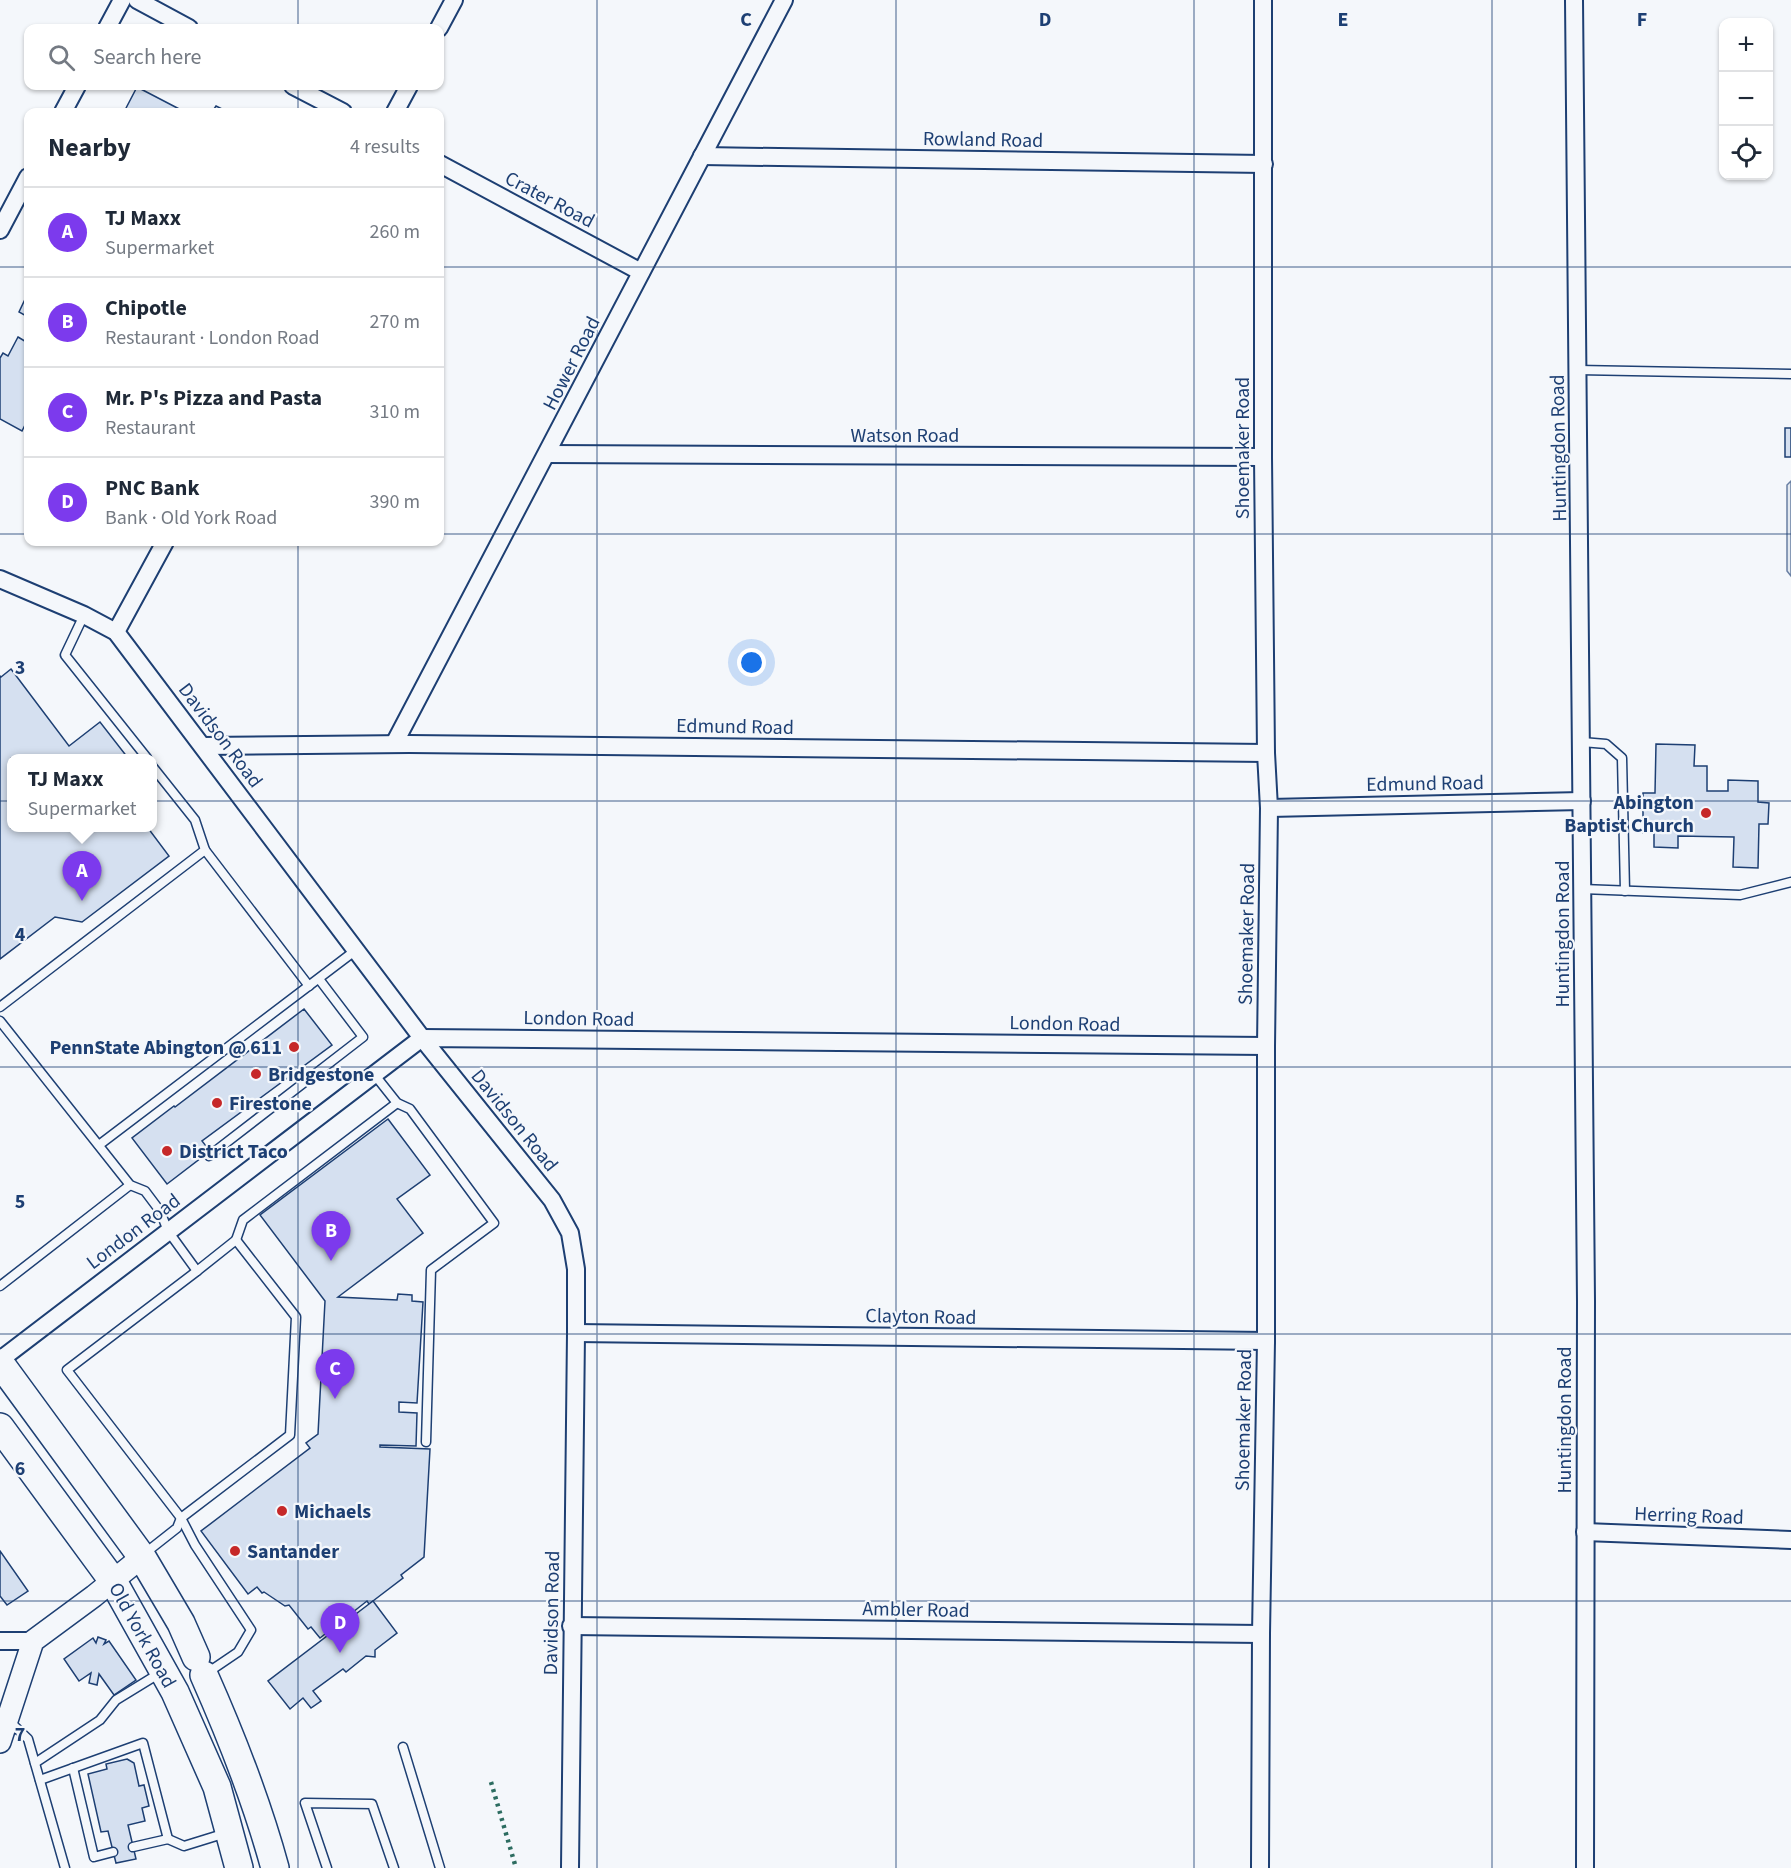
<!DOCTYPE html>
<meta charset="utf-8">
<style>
:root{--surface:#fff;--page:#f2f2f3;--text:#1f2937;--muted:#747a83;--line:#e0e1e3;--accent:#7c3aed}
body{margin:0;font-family:"Source Sans 3",sans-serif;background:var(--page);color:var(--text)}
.controls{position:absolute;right:18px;top:18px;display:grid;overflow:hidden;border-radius:12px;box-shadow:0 2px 4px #0004}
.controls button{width:54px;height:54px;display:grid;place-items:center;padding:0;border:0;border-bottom:2px solid var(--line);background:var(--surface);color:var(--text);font:30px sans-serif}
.you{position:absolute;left:752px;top:663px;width:21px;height:21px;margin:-15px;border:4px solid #fff;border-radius:50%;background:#1a73e8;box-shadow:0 0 0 9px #1a73e833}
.badge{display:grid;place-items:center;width:39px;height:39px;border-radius:50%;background:var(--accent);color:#fff;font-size:20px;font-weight:700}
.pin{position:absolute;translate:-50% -50px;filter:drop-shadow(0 2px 3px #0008)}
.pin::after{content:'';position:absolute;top:32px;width:21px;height:18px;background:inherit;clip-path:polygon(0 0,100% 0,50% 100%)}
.popup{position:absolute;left:7px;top:754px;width:150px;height:78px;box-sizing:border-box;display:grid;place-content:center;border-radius:12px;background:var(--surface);filter:drop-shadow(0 2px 4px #0005);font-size:20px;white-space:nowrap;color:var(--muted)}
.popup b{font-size:22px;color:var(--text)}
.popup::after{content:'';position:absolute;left:50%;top:100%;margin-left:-12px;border:12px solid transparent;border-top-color:var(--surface)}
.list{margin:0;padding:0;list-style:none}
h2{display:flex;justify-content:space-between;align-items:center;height:78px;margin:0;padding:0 24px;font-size:26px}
h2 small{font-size:20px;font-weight:400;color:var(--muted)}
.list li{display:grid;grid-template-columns:39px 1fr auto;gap:18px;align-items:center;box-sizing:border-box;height:90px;padding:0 24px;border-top:2px solid var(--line)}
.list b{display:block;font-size:22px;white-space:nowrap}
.list p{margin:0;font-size:20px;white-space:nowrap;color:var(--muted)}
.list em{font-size:20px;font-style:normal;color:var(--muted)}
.icon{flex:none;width:33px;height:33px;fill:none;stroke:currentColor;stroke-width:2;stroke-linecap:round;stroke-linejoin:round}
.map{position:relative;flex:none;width:1791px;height:1868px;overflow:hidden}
.search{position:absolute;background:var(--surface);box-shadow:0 2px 4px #0004;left:24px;top:24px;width:420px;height:66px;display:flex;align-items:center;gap:15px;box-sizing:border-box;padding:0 21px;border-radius:12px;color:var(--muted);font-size:22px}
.panel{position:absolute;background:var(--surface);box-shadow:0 2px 4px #0004;left:24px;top:108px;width:420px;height:438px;border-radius:12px}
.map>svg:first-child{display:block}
.green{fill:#e3e9f0;stroke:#687fa3;stroke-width:1.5}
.building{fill:#d5e0f0;stroke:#1d3f73;stroke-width:1.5}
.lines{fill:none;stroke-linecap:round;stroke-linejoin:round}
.service-casing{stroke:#1d3f73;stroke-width:11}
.minor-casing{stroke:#1d3f73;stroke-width:20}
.tertiary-casing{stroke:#1d3f73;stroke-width:24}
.trunk-casing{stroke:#1d3f73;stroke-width:30}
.service{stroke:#f4f7fb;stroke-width:8}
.minor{stroke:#f4f7fb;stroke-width:16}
.tertiary{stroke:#f4f7fb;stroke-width:21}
.trunk{stroke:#f4f7fb;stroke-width:27}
.hedge{stroke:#2c6c60;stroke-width:4.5;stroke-dasharray:3 4.5;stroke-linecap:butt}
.grid{fill:none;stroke:#1d3f73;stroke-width:1.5;stroke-opacity:0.55}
.poi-dot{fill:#c62828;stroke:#f4f7fb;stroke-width:2}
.labels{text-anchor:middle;stroke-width:4.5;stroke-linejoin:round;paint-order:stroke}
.street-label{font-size:20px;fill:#1d3f73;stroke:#f4f7fb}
.poi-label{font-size:20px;font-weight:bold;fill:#1d3f73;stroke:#f4f7fb;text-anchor:start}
.grid-label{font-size:20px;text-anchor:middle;font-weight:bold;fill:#1d3f73;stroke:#f4f7fb;stroke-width:4.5;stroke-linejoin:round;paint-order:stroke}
</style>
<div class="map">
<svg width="1791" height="1868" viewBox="0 0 1791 1868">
<rect width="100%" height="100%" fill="#f4f7fb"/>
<polygon class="green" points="1791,481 1791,576 1787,571 1787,485"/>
<g class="building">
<polygon points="137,87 185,112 124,112"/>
<polygon points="216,106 228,112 212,112"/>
<polygon points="28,293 28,317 19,312"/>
<polygon points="18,337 28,343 28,419 22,431 0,419 0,358 3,353 8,356"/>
<rect x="1785" y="428" width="6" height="29"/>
<polygon points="11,669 69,746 100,722 128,758 11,758 11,828 148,828 169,856 82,922 55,917 0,959 0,676 1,677"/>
<polygon points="1656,744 1695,745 1694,766 1707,766 1707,791 1728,791 1728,780 1758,781 1758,802 1769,803 1768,824 1759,824 1758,868 1733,867 1734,837 1678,836 1678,848 1654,847 1654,833 1643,833 1643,793 1655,793"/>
<polygon points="304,1009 332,1045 202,1141 210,1151 167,1184 132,1138 174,1106 175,1107"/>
<polygon points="388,1119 430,1175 397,1199 423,1233 338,1297 397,1300 398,1294 412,1295 412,1301 423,1302 417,1403 399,1402 399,1412 417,1413 416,1446 380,1445 380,1447 430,1449 424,1557 401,1575 403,1578 369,1604 367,1601 320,1638 311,1627 308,1629 289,1605 285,1606 264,1592 262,1593 257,1587 248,1594 201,1531 310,1448 306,1443 318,1434 325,1301 260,1215"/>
<polygon points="0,1551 28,1591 7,1605 0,1596"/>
<polygon points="373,1601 397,1633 375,1650 375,1657 366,1656 346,1672 343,1669 313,1691 321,1701 311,1708 303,1698 290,1709 268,1681"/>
<polygon points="98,1637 106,1640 104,1644 109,1641 136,1680 114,1695 99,1674 97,1685 89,1683 91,1673 79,1681 64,1659 93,1638 96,1643"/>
<polygon points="127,1759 134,1763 139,1786 144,1785 149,1806 142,1808 145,1821 128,1825 136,1859 116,1863 108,1831 101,1832 88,1774 107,1769 106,1764"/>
</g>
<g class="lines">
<defs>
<g id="service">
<polyline points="1578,370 1791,374"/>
<polyline points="84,615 65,655 147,758"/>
<polyline points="1582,742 1606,744 1622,758 1625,891"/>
<polyline points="205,850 309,986"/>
<polyline points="1582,889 1740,895 1791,882"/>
<polyline points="0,1007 205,850 195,820 152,766"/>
<polyline points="0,1021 130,1185 145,1191 160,1211 168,1231 197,1271 236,1240 296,1317 290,1435 181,1518 177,1528 144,1554"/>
<polyline points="374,1074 397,1103 410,1109 494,1223 431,1270 426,1442"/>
<polyline points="99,1145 356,950"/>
<polyline points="209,1156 363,1037 319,979"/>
<polyline points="236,1240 243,1220 397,1103"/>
<polyline points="197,1271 67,1370 181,1518 195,1545 251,1630 238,1652 207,1673"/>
<polyline points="0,1286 130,1185"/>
<polyline points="8,1720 28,1739 65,1868"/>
<polyline points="403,1747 440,1868"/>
<polyline points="35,1763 100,1720 116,1700 160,1673"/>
<polyline points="73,1768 94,1857 113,1852"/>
<polyline points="40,1780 143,1743 168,1839"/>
<polyline points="133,1847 168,1839 184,1846 226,1833"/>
<polyline points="327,1868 305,1803 372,1804 394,1868"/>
</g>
<g id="minor">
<polyline points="137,0 189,28"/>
<polyline points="1574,0 1586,1301 1585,1868"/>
<polyline points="107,28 122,0"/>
<polyline points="439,28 454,0"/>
<polyline points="293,86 343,112"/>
<polyline points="63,112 77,86"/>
<polyline points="395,112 409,86"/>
<polyline points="702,156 1264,164"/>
<polyline points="440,164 641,272"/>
<polyline points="0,230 28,177"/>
<polyline points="548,454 1263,457"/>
<polyline points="0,579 84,615 116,632 422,1038 552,1200 570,1233 576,1269 576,1333 570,1868"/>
<polyline points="116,632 165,542"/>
<polyline points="394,744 784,0"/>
<polyline points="203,746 409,744 1266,753"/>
<polyline points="1269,808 1582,801"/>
<polyline points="576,1333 1266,1341"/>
<polyline points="0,1360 422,1038 1266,1046"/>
<polyline points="1585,1532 1791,1540"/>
<polyline points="571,1626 1261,1634"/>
<polyline points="0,1641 33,1641"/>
<polyline points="1260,1868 1261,1634 1266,1341 1266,1046 1269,808 1266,753 1263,457 1263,0"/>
</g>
<polyline id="tertiary" points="0,1742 33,1641 94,1596 142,1557"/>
<g id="trunk">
<polyline points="0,1363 142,1557 181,1623 196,1657"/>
<polyline points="0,1427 113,1581 175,1692 217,1787 239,1868"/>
<path d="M204,1675C232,1738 257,1802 275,1868"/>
</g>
</defs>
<use href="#service" class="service-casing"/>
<use href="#minor" class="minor-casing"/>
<use href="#tertiary" class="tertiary-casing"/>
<use href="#trunk" class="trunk-casing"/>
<use href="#service" class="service"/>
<use href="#minor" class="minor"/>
<use href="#tertiary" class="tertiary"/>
<use href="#trunk" class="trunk"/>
<polyline class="hedge" points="491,1782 516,1868"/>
</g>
<path class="grid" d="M298,0V28M597,0V1868M896,0V1868M1194,0V1868M1492,0V1868M298,86V112M0,267H28M440,267H1791M0,534H28M440,534H1791M298,542V1868M0,801H1791M0,1067H1791M0,1334H1791M0,1601H1791"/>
<g class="poi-dot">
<circle cx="1706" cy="813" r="6"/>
<circle cx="294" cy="1047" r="6"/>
<circle cx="256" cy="1074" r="6"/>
<circle cx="217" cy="1103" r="6"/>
<circle cx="167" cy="1151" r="6"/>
<circle cx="282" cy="1511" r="6"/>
<circle cx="235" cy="1551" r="6"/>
</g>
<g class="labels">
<g class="street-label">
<text transform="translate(983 139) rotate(1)" y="7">Rowland Road</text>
<text transform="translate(550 199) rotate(28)" y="7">Crater Road</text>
<text transform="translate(571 363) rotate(-63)" y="7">Hower Road</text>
<text x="905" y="442">Watson Road</text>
<text transform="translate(1242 448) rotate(-90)" y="7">Shoemaker Road</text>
<text transform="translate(1558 448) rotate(-91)" y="7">Huntingdon Road</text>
<text transform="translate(735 726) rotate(1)" y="7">Edmund Road</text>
<text transform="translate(221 735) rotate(53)" y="7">Davidson Road</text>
<text transform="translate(1425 783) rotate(-1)" y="7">Edmund Road</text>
<text transform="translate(1246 934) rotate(-89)" y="7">Shoemaker Road</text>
<text transform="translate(1562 934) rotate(-90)" y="7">Huntingdon Road</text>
<text transform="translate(579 1018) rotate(1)" y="7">London Road</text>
<text transform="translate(1065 1023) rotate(1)" y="7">London Road</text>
<text transform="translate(515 1120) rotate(51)" y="7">Davidson Road</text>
<text transform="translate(133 1231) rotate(-37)" y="7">London Road</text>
<text transform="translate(921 1316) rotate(1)" y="7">Clayton Road</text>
<text transform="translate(1243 1420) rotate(-89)" y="7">Shoemaker Road</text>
<text transform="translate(1564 1420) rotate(-90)" y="7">Huntingdon Road</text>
<text transform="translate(1689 1515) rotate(2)" y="7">Herring Road</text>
<text transform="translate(916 1609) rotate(1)" y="7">Ambler Road</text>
<text transform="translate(551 1613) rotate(-89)" y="7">Davidson Road</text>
<text transform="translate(143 1635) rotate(61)" y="7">Old York Road</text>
</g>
<g class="poi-label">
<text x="1694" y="809" text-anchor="end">Abington<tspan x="1694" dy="23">Baptist Church</tspan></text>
<text x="282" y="1054" text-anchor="end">PennState Abington @ 611</text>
<text x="268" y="1081">Bridgestone</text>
<text x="229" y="1110">Firestone</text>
<text x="179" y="1158">District Taco</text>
<text x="294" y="1518">Michaels</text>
<text x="247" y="1558">Santander</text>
</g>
</g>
<g class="grid-label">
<text x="746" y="26">C</text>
<text x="1045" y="26">D</text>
<text x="1343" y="26">E</text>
<text x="1642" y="26">F</text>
<text x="20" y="674">3</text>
<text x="20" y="941">4</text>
<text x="20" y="1208">5</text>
<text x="20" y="1475">6</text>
<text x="20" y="1741">7</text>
</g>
</svg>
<div class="controls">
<button>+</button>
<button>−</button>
<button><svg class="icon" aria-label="locate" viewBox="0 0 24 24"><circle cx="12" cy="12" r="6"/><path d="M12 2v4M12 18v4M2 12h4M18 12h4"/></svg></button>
</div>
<div class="you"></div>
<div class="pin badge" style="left:82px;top:901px">A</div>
<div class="popup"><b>TJ Maxx</b>Supermarket</div>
<div class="pin badge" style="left:331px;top:1261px">B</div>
<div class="pin badge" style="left:335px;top:1399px">C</div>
<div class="pin badge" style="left:340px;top:1653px">D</div>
<div class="search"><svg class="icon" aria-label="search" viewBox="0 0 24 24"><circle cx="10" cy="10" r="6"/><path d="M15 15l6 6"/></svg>Search here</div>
<section class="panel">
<h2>Nearby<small>4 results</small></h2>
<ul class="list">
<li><span class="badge">A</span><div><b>TJ Maxx</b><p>Supermarket</p></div><em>260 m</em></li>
<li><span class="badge">B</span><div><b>Chipotle</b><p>Restaurant · London Road</p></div><em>270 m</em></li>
<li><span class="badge">C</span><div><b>Mr. P's Pizza and Pasta</b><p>Restaurant</p></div><em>310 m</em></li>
<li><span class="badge">D</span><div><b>PNC Bank</b><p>Bank · Old York Road</p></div><em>390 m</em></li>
</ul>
</section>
</div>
